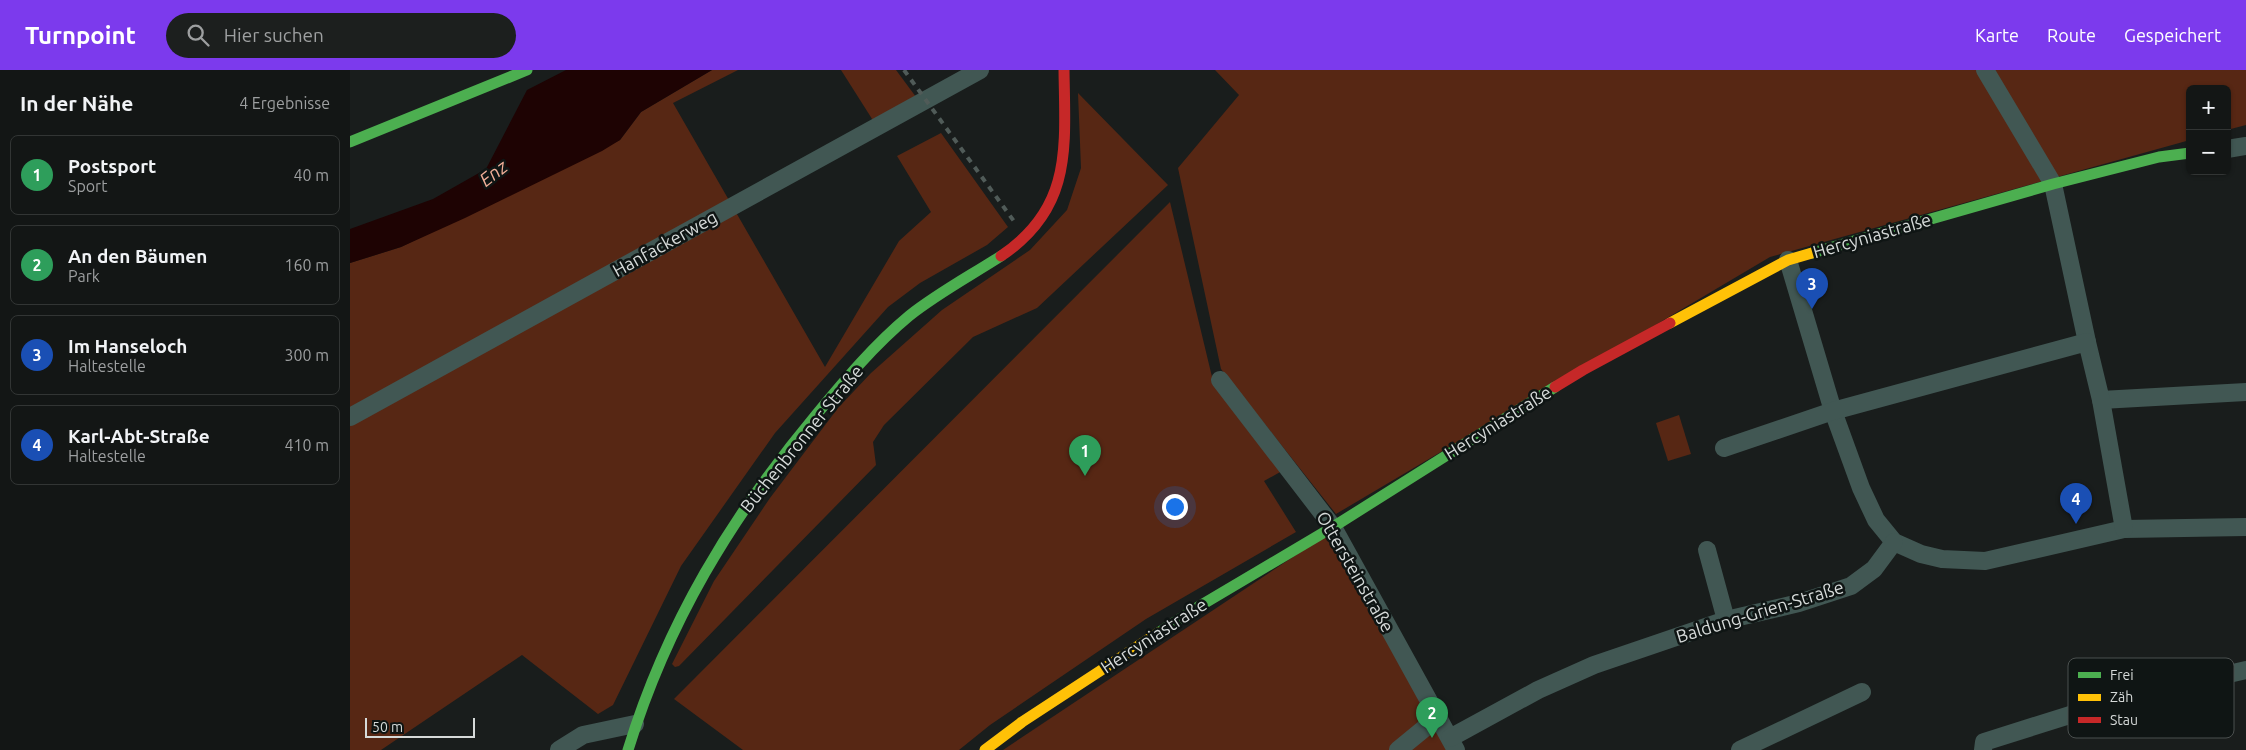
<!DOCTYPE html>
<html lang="de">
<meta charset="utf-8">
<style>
:root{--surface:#131615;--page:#1c1f1e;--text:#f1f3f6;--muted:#9d9fa0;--line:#323534;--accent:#7c3aed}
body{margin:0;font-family:Ubuntu,sans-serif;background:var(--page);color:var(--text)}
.controls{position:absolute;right:15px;top:15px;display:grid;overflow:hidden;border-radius:8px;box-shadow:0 1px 4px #0004}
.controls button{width:45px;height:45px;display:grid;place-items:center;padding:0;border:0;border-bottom:1px solid var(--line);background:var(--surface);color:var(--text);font:25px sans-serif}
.scale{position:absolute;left:15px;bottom:12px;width:110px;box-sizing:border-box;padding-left:5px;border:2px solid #d6dad9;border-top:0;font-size:14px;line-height:18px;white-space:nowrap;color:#d6dad9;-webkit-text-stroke:4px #0f1514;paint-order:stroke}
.you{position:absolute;left:824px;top:436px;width:18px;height:18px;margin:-12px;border:4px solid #fff;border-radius:50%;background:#1a73e8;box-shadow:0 0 0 8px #1a73e833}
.badge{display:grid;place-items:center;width:32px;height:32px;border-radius:50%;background:var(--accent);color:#fff;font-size:16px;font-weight:700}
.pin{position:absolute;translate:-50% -41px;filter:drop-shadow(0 1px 2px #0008)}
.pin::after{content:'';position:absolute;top:26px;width:18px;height:15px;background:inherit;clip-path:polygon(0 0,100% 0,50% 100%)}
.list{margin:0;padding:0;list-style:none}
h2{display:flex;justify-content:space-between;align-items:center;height:65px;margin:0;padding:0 20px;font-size:21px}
h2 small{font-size:16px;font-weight:400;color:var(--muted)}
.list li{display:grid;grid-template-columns:32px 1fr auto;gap:15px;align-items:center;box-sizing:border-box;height:80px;margin:0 10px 10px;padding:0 10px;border:1px solid var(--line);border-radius:8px}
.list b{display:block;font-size:19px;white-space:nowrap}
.list p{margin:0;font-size:16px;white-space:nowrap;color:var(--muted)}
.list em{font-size:16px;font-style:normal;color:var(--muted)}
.icon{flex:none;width:28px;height:28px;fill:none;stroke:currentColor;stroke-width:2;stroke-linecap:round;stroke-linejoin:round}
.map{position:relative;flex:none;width:1896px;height:680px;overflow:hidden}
header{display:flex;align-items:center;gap:30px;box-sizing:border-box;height:70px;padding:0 25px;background:var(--accent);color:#fff}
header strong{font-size:24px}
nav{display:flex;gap:28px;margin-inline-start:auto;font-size:18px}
.search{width:350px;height:45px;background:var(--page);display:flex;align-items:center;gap:12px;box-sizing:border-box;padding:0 18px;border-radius:28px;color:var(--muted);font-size:19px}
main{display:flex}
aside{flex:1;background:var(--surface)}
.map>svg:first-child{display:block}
.green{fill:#572714}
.water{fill:#1e0303}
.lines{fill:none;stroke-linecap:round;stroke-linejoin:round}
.street{stroke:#415753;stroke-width:18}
.fast{stroke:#4caf50;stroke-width:11}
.slow{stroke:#ffc107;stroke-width:11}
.jam{stroke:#c62828;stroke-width:11}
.rail{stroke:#505b58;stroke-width:4;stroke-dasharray:6 6;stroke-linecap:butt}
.labels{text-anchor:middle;stroke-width:5;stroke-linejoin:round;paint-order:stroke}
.street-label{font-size:18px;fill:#d6dad9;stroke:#0f1514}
.water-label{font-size:19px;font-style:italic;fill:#f2af98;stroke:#0f1514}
.key{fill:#0f1514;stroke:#4b504f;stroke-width:1}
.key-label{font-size:14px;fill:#d6dad9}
</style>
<header>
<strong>Turnpoint</strong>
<div class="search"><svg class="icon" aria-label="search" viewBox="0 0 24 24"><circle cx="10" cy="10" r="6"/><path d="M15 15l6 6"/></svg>Hier suchen</div>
<nav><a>Karte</a><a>Route</a><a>Gespeichert</a></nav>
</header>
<main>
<aside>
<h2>In der Nähe<small>4 Ergebnisse</small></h2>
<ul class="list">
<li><span class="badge" style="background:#2e9e5b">1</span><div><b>Postsport</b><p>Sport</p></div><em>40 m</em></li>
<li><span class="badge" style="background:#2e9e5b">2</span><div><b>An den Bäumen</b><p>Park</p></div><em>160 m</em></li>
<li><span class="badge" style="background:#1a4fb4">3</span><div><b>Im Hanseloch</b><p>Haltestelle</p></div><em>300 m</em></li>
<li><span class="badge" style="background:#1a4fb4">4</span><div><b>Karl-Abt-Straße</b><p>Haltestelle</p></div><em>410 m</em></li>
</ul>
</aside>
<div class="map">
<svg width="1896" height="680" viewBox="0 0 1896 680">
<rect width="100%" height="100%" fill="#191d1c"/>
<g class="green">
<polygon points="362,0 388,0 323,33 475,297 549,171 581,142 547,86 591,63 658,157 637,175 570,213 538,237 425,363 331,496 263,635 248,644 172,585 31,680 0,680 0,193 51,177 270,70 291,42"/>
<polygon points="491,0 546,0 566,27 524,52"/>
<polygon points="865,0 1896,0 1896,55 1877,60 1877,19 1840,19 1840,70 1420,187 986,444 871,299 828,98 889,25"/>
<polygon points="728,23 818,115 687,238 623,267 534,355 523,372 526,395 329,596 325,597 322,594 364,511 420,428 488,338 521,303 592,240 680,180 717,140 731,98"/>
<polygon points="820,132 863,311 932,401 914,411 946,462 796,549 640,655 609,680 393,680 324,629"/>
<polygon points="1329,345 1341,384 1318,391 1306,353"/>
<polygon points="982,461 1081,650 1045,680 653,680"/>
<polygon points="1087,657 1098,680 1058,680"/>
</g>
<polygon class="water" points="216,0 362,0 291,42 270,70 252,81 115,148 51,177 0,193 0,159 83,129 136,99 177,20"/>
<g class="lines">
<g class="street">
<polyline points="1635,0 1703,114 1737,272"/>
<polyline points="1877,79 1896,76"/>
<polyline points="1438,190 1483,341 1511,418 1526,450 1544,472 1571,484 1592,489 1635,491 1774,459 1896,457"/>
<polyline points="870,310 983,457 1106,680"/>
<polyline points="1751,330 1896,322"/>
<polyline points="0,347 630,0"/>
<polyline points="1374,378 1483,341 1737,272 1751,330 1774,459"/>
<polyline points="1357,480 1376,550"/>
<polyline points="1100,668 1188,620 1244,595 1376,550 1449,533 1501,516 1524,499 1544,472"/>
<polyline points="209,680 233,665 285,654"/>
<polyline points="1048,680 1087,648"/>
<polyline points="1390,680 1512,622"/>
<polyline points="1633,680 1634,672 1774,628 1896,600"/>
</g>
<g class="fast">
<polyline points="0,72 177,0"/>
<polyline points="1462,183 1703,114 1809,87 1840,83"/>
<polyline points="808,563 848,537 983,457 1205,317"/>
<path d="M278,680C317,553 381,447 466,345C495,310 524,275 559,246C588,223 620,206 651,186"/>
</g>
<g class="slow">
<polyline points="1320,253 1438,190 1462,183"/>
<polyline points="635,680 672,652 808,563"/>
</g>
<g class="jam">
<path d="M651,186C723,138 715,77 714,0"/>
<polyline points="1205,317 1233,300 1320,253"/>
</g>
<polyline class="rail" points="554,0 666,154"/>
</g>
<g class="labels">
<g class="street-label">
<text transform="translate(1522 166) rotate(-16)" y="6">Hercyniastraße</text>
<text transform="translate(315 174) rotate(-29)" y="6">Hanfackerweg</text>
<text transform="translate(1148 353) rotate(-32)" y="6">Hercyniastraße</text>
<text transform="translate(452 369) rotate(-51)" y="6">Büchenbronner Straße</text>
<text transform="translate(1005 502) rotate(60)" y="6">Ottersteinstraße</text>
<text transform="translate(1410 542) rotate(-17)" y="6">Baldung-Grien-Straße</text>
<text transform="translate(804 566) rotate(-33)" y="6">Hercyniastraße</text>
</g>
<g class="water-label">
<text transform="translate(143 103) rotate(-38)" y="7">Enz</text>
</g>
</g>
<rect x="1718" y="588" width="166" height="80" rx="8" class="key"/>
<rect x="1728" y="602" width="23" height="6" fill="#4caf50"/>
<rect x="1728" y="624" width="23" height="7" fill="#ffc107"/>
<rect x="1728" y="647" width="23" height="6" fill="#c62828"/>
<g class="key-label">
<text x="1760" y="610">Frei</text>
<text x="1760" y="632">Zäh</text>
<text x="1760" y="655">Stau</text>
</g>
</svg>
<div class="controls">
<button>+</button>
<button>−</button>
</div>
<div class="scale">50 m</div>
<div class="you"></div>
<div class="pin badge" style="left:735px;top:406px;background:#2e9e5b">1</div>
<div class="pin badge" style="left:1082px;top:668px;background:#2e9e5b">2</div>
<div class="pin badge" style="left:1462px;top:239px;background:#1a4fb4">3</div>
<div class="pin badge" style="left:1726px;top:454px;background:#1a4fb4">4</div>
</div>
</main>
